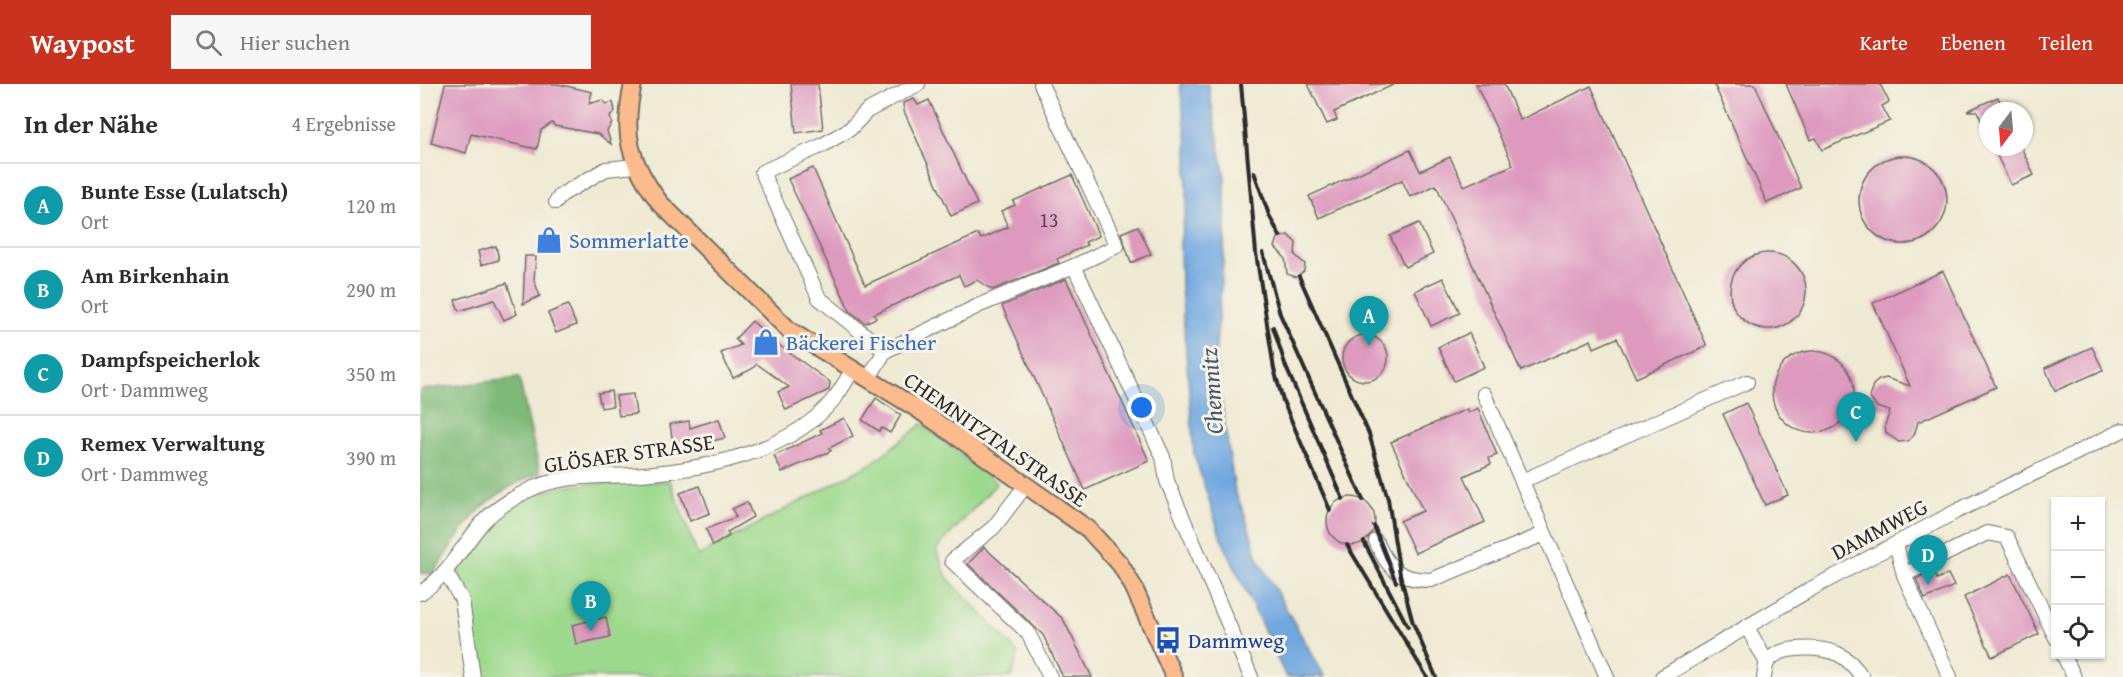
<!DOCTYPE html>
<html lang="de">
<meta charset="utf-8">
<style>
:root{--surface:#fff;--page:#f7f7f7;--text:#2b2b33;--muted:#7c7c81;--line:#e1e1e2;--accent:#c8321e}
body{margin:0;font-family:"Gentium Book Plus",serif;background:var(--page);color:var(--text)}
.controls{position:absolute;right:18px;bottom:18px;display:grid;overflow:hidden;border-radius:0px;box-shadow:0 2px 4px #0004}
.controls button{width:54px;height:54px;display:grid;place-items:center;padding:0;border:0;border-bottom:2px solid var(--line);background:var(--surface);color:var(--text);font:30px sans-serif}
.compass{position:absolute;left:1559px;top:18px;width:54px;height:54px;border-radius:50%;background:var(--surface);box-shadow:0 2px 4px #0004;rotate:196deg}
.you{position:absolute;left:722px;top:324px;width:21px;height:21px;margin:-15px;border:4px solid #fff;border-radius:50%;background:#1a73e8;box-shadow:0 0 0 9px #1a73e833}
.badge{display:grid;place-items:center;width:39px;height:39px;border-radius:50%;background:var(--accent);color:#fff;font-size:20px;font-weight:700}
.pin{position:absolute;translate:-50% -50px;filter:drop-shadow(0 2px 3px #0008)}
.pin::after{content:'';position:absolute;top:32px;width:21px;height:18px;background:inherit;clip-path:polygon(0 0,100% 0,50% 100%)}
.list{margin:0;padding:0;list-style:none}
h2{display:flex;justify-content:space-between;align-items:center;height:78px;margin:0;padding:0 24px;font-size:26px}
h2 small{font-size:20px;font-weight:400;color:var(--muted)}
.list li{display:grid;grid-template-columns:39px 1fr auto;gap:18px;align-items:center;box-sizing:border-box;height:84px;padding:0 24px;border-top:2px solid var(--line)}
.list b{display:block;font-size:22px;white-space:nowrap}
.list p{margin:0;font-size:20px;white-space:nowrap;color:var(--muted)}
.list em{font-size:20px;font-style:normal;color:var(--muted)}
.icon{flex:none;width:33px;height:33px;fill:none;stroke:currentColor;stroke-width:2;stroke-linecap:round;stroke-linejoin:round}
.map{position:relative;flex:none;width:1703px;height:593px;overflow:hidden}
header{display:flex;align-items:center;gap:36px;box-sizing:border-box;height:84px;padding:0 30px;background:var(--accent);color:#fff}
header strong{font-size:28px}
nav{display:flex;gap:33px;margin-inline-start:auto;font-size:21px}
.search{width:420px;height:54px;background:var(--page);display:flex;align-items:center;gap:15px;box-sizing:border-box;padding:0 21px;border-radius:0px;color:var(--muted);font-size:22px}
main{display:flex}
aside{flex:1;background:var(--surface)}
.map>svg:first-child{display:block}
.green{fill:#9dd98d;stroke:#64825c;stroke-width:1.5}
.forest{fill:#7eb978;stroke:#547252;stroke-width:1.5}
.water{fill:#72a8e0;stroke:#4e6a86;stroke-width:1.5}
.building{fill:#dd99be}
.lines{fill:none;stroke-linecap:round;stroke-linejoin:round}
.minor-casing{stroke:#706e66;stroke-width:16}
.major-casing{stroke:#706e66;stroke-width:20}
.minor{stroke:#fff;stroke-width:14}
.major{stroke:#fbbb8c;stroke-width:16}
.rail{stroke:#2b2b2b;stroke-width:4}
.labels{text-anchor:middle;stroke-width:6;stroke-linejoin:round;paint-order:stroke}
.number-label{font-size:20px;fill:#584650}
.shop-label{font-size:22px;fill:#366cbe;stroke:#f7f3e8;text-anchor:start}
.street-label{font-size:22px;fill:#2b2b2b;stroke:#f7f3e8}
.transit-label{font-size:22px;fill:#164399;stroke:#f7f3e8;text-anchor:start}
.water-label{font-size:24px;font-style:italic;fill:#44576a;stroke:#f7f3e8}
</style>
<header>
<strong>Waypost</strong>
<div class="search"><svg class="icon" aria-label="search" viewBox="0 0 24 24"><circle cx="10" cy="10" r="6"/><path d="M15 15l6 6"/></svg>Hier suchen</div>
<nav><a>Karte</a><a>Ebenen</a><a>Teilen</a></nav>
</header>
<main>
<aside>
<h2>In der Nähe<small>4 Ergebnisse</small></h2>
<ul class="list">
<li><span class="badge" style="background:#0f9aa8">A</span><div><b>Bunte Esse (Lulatsch)</b><p>Ort</p></div><em>120 m</em></li>
<li><span class="badge" style="background:#0f9aa8">B</span><div><b>Am Birkenhain</b><p>Ort</p></div><em>290 m</em></li>
<li><span class="badge" style="background:#0f9aa8">C</span><div><b>Dampfspeicherlok</b><p>Ort · Dammweg</p></div><em>350 m</em></li>
<li><span class="badge" style="background:#0f9aa8">D</span><div><b>Remex Verwaltung</b><p>Ort · Dammweg</p></div><em>390 m</em></li>
</ul>
</aside>
<div class="map">
<svg width="1703" height="593" viewBox="0 0 1703 593">
<rect width="100%" height="100%" fill="#f7f3e8"/>
<filter id="ink" filterUnits="userSpaceOnUse"><feTurbulence type="fractalNoise" baseFrequency=".0167" numOctaves="2"/><feDisplacementMap in="SourceGraphic" scale="12" xChannelSelector="R" yChannelSelector="G"/><feConvolveMatrix kernelMatrix="1 2 1 2 8 2 1 2 1" color-interpolation-filters="sRGB"/></filter>
<filter id="wash" filterUnits="userSpaceOnUse"><feTurbulence type="fractalNoise" baseFrequency=".008" numOctaves="4" result="noise"/><feDisplacementMap in="SourceGraphic" scale="24" xChannelSelector="R" yChannelSelector="G"/><feGaussianBlur stdDeviation="1.35" result="paint"/><feColorMatrix in="noise" values="0 0 0 0 0 0 0 0 0 0 0 0 0 0 0 0 0 1.4 0 .05"/><feComposite in="paint" operator="in"/></filter>
<g filter="url(#wash)">
<rect width="100%" height="100%" fill="#efead3"/>
<path class="green" d="M502,340L577,399L516,466L527,493L598,569L592,593H59L38,484C50,465 66,440 84,426C125,394 200,400 250,397L278,472L452,379Z"/>
<path class="forest" d="M99,294L120,389C61,411 46,440 13,490L0,489V306Z"/>
<polygon class="water" points="760,0 788,0 805,94 805,155 795,274 815,408 825,431 838,475 905,593 866,593 801,454 774,370 761,204 760,158 767,118 767,59"/>
<g id="blocks">
<g class="building">
<polygon points="25,0 138,0 172,8 169,20 182,16 187,20 193,18 195,27 190,33 192,39 187,47 191,60 178,50 135,42 132,39 121,46 117,65 51,50 46,69 11,59"/>
<polygon points="371,0 398,0 403,45 376,49"/>
<polygon points="888,0 975,0 914,28 917,36 907,40"/>
<polygon points="1056,0 1084,0 1100,36 1171,2 1287,262 1216,294 1197,254 1174,264 1171,256 1101,287 1016,101 990,113 982,96 899,134 889,112 990,66 1000,87 1030,73 1044,102 1093,81"/>
<polygon points="1294,0 1335,0 1381,104 1347,119"/>
<polygon points="1366,0 1460,0 1469,18 1462,22 1470,37 1402,66 1396,54 1390,56"/>
<polygon points="1578,13 1584,27 1568,27 1568,52 1557,27 1547,27"/>
<polygon points="494,15 498,21 509,16 557,120 531,132 484,27 483,19"/>
<polygon points="1573,63 1601,63 1614,91 1591,101"/>
<circle cx="1483" cy="116" r="44"/>
<polygon points="393,84 445,201 558,150 561,155 588,143 581,127 595,121 593,117 652,91 679,152 665,158 667,161 637,175 639,179 572,206 557,196 544,202 539,191 454,230 456,234 445,239 430,227 368,95"/>
<polygon points="999,139 1013,170 985,183 970,152"/>
<polygon points="718,142 731,170 711,179 701,149"/>
<polygon points="134,150 135,161 124,163 122,151"/>
<polygon points="868,151 876,159 875,171 885,180 884,187 876,193 867,190 865,174 855,163 858,154"/>
<polygon points="76,162 79,176 61,181 58,167"/>
<circle cx="1348" cy="207" r="38"/>
<polygon points="105,172 116,172 114,196 120,212 103,220"/>
<polygon points="1523,187 1576,303 1498,338 1494,351 1488,357 1479,358 1466,349 1465,341 1470,327 1457,323 1449,313 1453,301 1459,296 1466,294 1490,302 1453,219"/>
<polygon points="1023,194 1040,229 1011,242 995,207"/>
<polygon points="646,195 729,377 665,406 582,222"/>
<polygon points="87,199 97,230 84,236 74,216 39,227 35,216"/>
<polygon points="148,221 156,241 136,249 128,229"/>
<polygon points="332,237 356,259 410,298 409,306 366,326 358,308 369,303 337,280 332,285 313,294 301,269 321,261 315,255"/>
<polygon points="1049,249 1064,283 1034,297 1018,263"/>
<circle cx="945" cy="274" r="23"/>
<polygon points="1672,263 1683,286 1635,307 1625,284"/>
<circle cx="1393" cy="308" r="41"/>
<polygon points="191,307 193,322 181,324 178,309"/>
<polygon points="213,310 216,330 199,332 196,312"/>
<polygon points="456,314 481,331 470,349 462,344 459,347 442,336"/>
<polygon points="1326,319 1368,411 1345,421 1303,330"/>
<polygon points="1058,324 1077,371 1069,374 1071,380 1044,392 1065,438 995,469 980,437 1003,427 971,358 1047,325 1048,329"/>
<polygon points="424,334 433,352 409,364 411,367 362,388 354,372 402,349 400,346"/>
<polygon points="299,335 305,354 254,366 250,340 269,337 270,344"/>
<polygon points="280,402 290,429 270,437 260,409"/>
<circle cx="931" cy="437" r="24"/>
<polygon points="327,418 333,433 307,448 309,452 293,462 286,445 316,433 312,425"/>
<polygon points="564,463 643,535 672,593 643,593 623,551 548,480"/>
<polygon points="1513,486 1517,495 1528,490 1534,502 1505,515 1496,495"/>
<polygon points="1590,490 1619,550 1572,573 1544,513"/>
<polygon points="186,533 190,553 156,560 152,541"/>
</g>
</g>
</g>
<g filter="url(#ink)">
<use href="#blocks" fill-opacity="0" stroke="#706e66" stroke-width="1.5"/>
<g class="lines">
<defs>
<g id="minor">
<polyline points="621,0 697,162 654,182 743,373 747,397 831,593"/>
<polyline points="136,118 141,111 186,85 215,82"/>
<polyline points="465,267 399,214 342,88 401,62 430,45 447,27 498,0"/>
<polyline points="448,295 465,267 560,221 654,182"/>
<polyline points="1064,310 1187,593"/>
<polyline points="1102,397 1327,298"/>
<polyline points="606,401 574,443 532,477 608,549 630,593"/>
<path d="M956,457C968,485 979,496 1011,496L1124,450"/>
<polyline points="1476,460 1484,491 1530,593"/>
<polyline points="25,487 42,516 53,593"/>
<polyline points="1484,491 1567,449 1587,453 1636,554"/>
<path d="M0,509C27,493 42,462 63,438C74,425 92,415 107,407C138,391 176,393 209,391C276,387 368,371 413,316C421,307 427,295 433,285"/>
<polyline points="1327,543 1347,579"/>
<polyline points="1643,570 1654,593"/>
<polyline points="1242,593 1389,506 1537,427 1703,346"/>
<path d="M1344,593C1345,589 1345,583 1347,579C1358,560 1401,563 1418,570C1428,575 1436,584 1442,593"/>
</g>
<path id="major" d="M213,0C202,51 209,77 240,119L369,246L499,326L668,445L700,480L713,502L754,593"/>
</defs>
<use href="#minor" class="minor-casing"/>
<use href="#major" class="major-casing"/>
<use href="#minor" class="minor"/>
<use href="#major" class="major"/>
<g class="rail">
<polyline points="821,0 836,169 854,285 863,317 910,426"/>
<polyline points="834,88 849,131 860,152"/>
<polyline points="843,169 860,230 943,416"/>
<polyline points="879,192 949,350 968,415 980,490 993,539 1016,593"/>
<polyline points="853,243 866,283 923,415"/>
<polyline points="954,442 976,498"/>
<polyline points="944,458 988,543"/>
<polyline points="927,461 1007,593"/>
</g>
</g>
</g>
<defs>
<symbol id="shop-bare" viewBox="-9 -9 18 18"><path d="M-5-2.5h2.3a2.7 3.5 0 0 1 5.4 0H5L5.5 6h-11ZM-1.5-2.5h3a1.5 2.3 0 0 0-3 0Z" fill="#3f7fe0" stroke="#f7f3e8" stroke-width="2.5" paint-order="stroke"/></symbol>
<symbol id="bus-bare" viewBox="-9 -9 18 18"><path d="M-5-6H5V4H4V6H2V4H-2V6H-4V4H-5ZM-3.5-4V0h7V-4ZM-3.5 1.2v1.5H-2V1.2ZM2 1.2v1.5H3.5V1.2Z" fill="#1a4fb4" stroke="#f7f3e8" stroke-width="2.5" paint-order="stroke"/></symbol>
</defs>
<g fill-rule="evenodd">
<use href="#shop-bare" x="110" y="137" width="38" height="38"/>
<use href="#shop-bare" x="327" y="239" width="38" height="38"/>
<use href="#bus-bare" x="729" y="537" width="38" height="38"/>
</g>
<g class="labels">
<g class="number-label">
<text x="629" y="143">13</text>
</g>
<g class="shop-label">
<text x="149" y="164">Sommerlatte</text>
<text x="366" y="266">Bäckerei Fischer</text>
</g>
<g class="street-label">
<text transform="translate(576 355) rotate(35)" y="8">CHEMNITZTALSTRASSE</text>
<text transform="translate(209 369) rotate(-8)" y="8">GLÖSAER STRASSE</text>
<text transform="translate(1459 445) rotate(-28)" y="8">DAMMWEG</text>
</g>
<g class="transit-label">
<text x="768" y="564">Dammweg</text>
</g>
<g class="water-label">
<text transform="translate(792 307) rotate(-94)" y="8">Chemnitz</text>
</g>
</g>
</svg>
<div class="controls">
<button>+</button>
<button>−</button>
<button><svg class="icon" aria-label="locate" viewBox="0 0 24 24"><circle cx="12" cy="12" r="6"/><path d="M12 2v4M12 18v4M2 12h4M18 12h4"/></svg></button>
</div>
<svg class="compass" viewBox="-18 -18 36 36"><path d="M0-13l5 13h-10z" fill="#e53935"/><path d="M0 13l5-13h-10z" fill="#7c7c81"/></svg>
<div class="you"></div>
<div class="pin badge" style="left:949px;top:262px;background:#0f9aa8">A</div>
<div class="pin badge" style="left:171px;top:547px;background:#0f9aa8">B</div>
<div class="pin badge" style="left:1436px;top:358px;background:#0f9aa8">C</div>
<div class="pin badge" style="left:1508px;top:501px;background:#0f9aa8">D</div>
</div>
</main>
